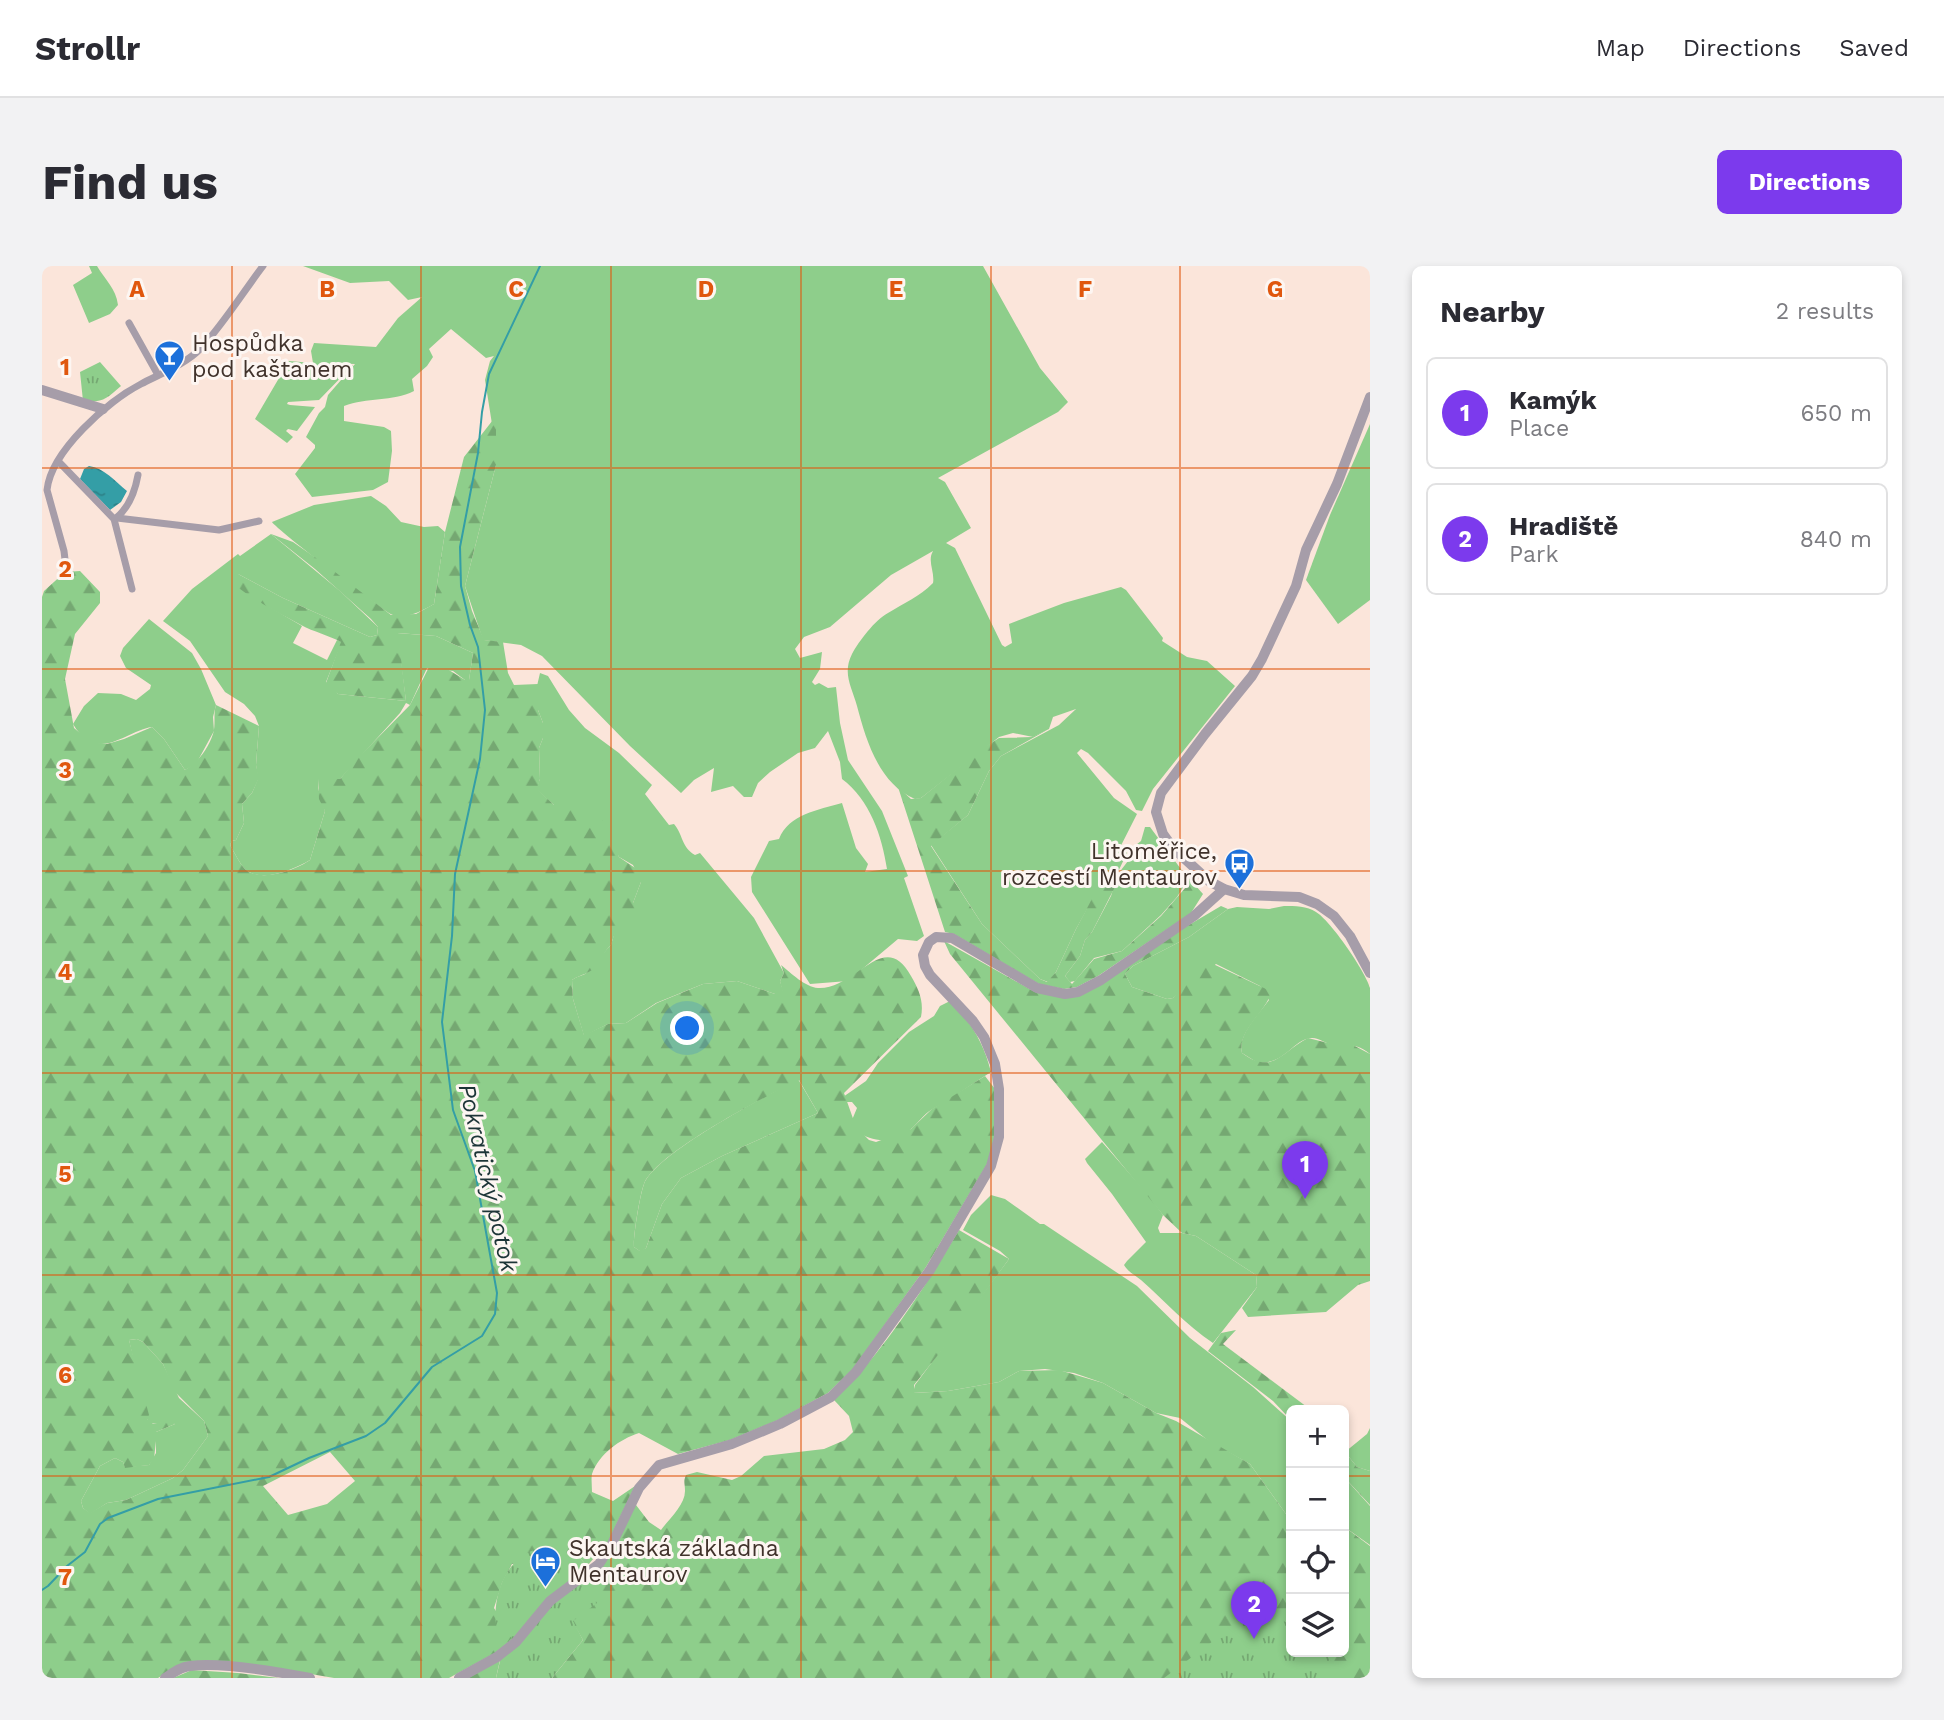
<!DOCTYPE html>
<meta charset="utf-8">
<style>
:root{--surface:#fff;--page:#f2f2f3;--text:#2b2b33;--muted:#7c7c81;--line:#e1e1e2;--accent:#7c3aed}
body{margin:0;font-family:"Work Sans",sans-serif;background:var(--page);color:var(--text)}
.controls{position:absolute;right:21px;bottom:21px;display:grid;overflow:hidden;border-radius:10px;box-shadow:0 4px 10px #0003}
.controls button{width:63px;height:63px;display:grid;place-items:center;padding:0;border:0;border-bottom:2px solid var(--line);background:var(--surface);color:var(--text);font:35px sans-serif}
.you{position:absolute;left:646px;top:763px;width:24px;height:24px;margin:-18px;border:5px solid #fff;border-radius:50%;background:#1a73e8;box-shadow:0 0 0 10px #1a73e833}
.badge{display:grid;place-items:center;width:46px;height:46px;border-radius:50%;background:var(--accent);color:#fff;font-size:23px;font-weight:700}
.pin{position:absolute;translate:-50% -58px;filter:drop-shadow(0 2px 4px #0008)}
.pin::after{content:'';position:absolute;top:37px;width:24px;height:21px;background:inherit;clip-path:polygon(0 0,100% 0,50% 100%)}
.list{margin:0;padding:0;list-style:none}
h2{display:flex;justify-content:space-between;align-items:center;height:91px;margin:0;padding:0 28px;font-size:30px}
h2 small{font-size:23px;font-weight:400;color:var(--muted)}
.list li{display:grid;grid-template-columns:46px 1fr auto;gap:21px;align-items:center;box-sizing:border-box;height:112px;margin:0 14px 14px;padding:0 14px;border:2px solid var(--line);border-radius:10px}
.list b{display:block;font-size:26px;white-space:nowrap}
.list p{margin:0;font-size:23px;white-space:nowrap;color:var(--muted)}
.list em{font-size:23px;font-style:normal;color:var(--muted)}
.icon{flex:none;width:38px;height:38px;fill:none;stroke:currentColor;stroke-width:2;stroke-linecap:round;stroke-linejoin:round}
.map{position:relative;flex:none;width:1328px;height:1412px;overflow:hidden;border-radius:10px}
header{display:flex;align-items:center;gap:42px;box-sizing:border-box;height:98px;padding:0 35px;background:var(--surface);border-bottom:2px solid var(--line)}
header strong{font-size:33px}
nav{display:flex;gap:38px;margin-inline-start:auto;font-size:24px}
.intro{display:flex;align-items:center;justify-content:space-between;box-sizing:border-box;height:168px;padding:0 42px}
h1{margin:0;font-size:49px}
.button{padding:18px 32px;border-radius:10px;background:var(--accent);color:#fff;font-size:24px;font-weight:700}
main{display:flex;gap:42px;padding:0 42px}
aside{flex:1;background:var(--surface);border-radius:10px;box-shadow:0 4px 10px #0003}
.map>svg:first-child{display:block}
.green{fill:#8ece8b}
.forest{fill:url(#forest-firs);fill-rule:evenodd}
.park{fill:url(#park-tufts)}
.water{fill:url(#water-ripples)}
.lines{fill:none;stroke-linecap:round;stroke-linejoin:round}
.stream{stroke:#349ea6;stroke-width:2}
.minor{stroke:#a69da9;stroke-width:7}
.tertiary{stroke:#a69da9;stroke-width:10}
.grid{fill:none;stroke:#e0570e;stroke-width:2;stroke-opacity:0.55}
.labels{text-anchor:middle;stroke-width:6;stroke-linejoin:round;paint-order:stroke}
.poi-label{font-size:23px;fill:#40322b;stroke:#fdf6f2;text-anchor:start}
.water-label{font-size:24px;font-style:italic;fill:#1d3537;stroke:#fdf6f2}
.grid-label{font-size:23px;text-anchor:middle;font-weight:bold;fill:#e0570e;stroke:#fdf6f2;stroke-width:6;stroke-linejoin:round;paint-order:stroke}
</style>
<header>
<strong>Strollr</strong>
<nav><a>Map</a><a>Directions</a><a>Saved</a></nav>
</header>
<div class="intro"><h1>Find us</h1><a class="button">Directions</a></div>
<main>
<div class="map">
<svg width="1328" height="1412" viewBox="0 0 1328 1412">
<defs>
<pattern id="forest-firs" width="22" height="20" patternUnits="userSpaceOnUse" patternTransform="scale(1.75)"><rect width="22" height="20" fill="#8ece8b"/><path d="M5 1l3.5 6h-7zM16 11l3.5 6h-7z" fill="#75a872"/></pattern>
<pattern id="park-tufts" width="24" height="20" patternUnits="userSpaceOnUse" patternTransform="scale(1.75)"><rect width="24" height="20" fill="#8ece8b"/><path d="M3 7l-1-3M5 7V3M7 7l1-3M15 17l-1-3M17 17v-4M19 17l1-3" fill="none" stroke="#75a872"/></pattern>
<pattern id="water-ripples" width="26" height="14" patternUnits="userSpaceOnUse" patternTransform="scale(1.75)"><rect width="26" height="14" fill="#349ea6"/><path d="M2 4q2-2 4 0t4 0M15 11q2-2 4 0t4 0" fill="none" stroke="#2d8187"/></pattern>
</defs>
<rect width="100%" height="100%" fill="#fbe5da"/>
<g class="green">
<path d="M47,0H55C63,14 74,22 76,39L68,48L47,57L31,19L50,7Z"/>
<path d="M261,0H941L998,102L1026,136L1016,146L896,212L903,216L929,262L904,277L913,282L960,379L963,381L970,377L967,358L1022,337L1079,321L1084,324L1121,372L1120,375L1145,391L1165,395L1193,420L1111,523L1100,545L1094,544L1084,525L1046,487L1039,483L1035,487L1072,532L1095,548L1063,611L1034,663L1014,706L1006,716L998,713L940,658L889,579L926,549L947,505L959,490L1017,459L1034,443L1011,451L1007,463L991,471L971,467L957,471L879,532L873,533C837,518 824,474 815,440C810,421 800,408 810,388C817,375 833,354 846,347C862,337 877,331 891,317C893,306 885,295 891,285L849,309L788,361L762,371L753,383L758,392L780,386L778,403L770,416L773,419L777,417L786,422L794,421L798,457L806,494L840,545L866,610L862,612L882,670L875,675L856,673L806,715L768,718L710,626L709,611L727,575L737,573C747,548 776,544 800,537L814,582L826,598L823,606L845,603C840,570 828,534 800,513L798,496L786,465L773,482L756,487L728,506L716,517L710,531H702L691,520L669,526L672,502L652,514L639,527L588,480L500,390L479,379L441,374L423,320L454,199L453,177L443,114L448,95L452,90L444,92L409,63L387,83L391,91L385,100L370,113L372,125C350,136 325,131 302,140V155L342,161L349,165L350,185L346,216L331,224L270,231L253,208L273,182V179L264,171L277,147L283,141L286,129L313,98L279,97L311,99L277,134L246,136L245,138L248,139L273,141L255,165L246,163L244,165L251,171L245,177L213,153L247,95L271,97L269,85L272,77L334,81L356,52L380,31L366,34L347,15L308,17Z"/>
<polygon points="1328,158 1328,334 1296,358 1264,314 1288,249"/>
<path d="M329,230L344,240L359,256L382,261L396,260L403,266L392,338C380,345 365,353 351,349C343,347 234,263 230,256L272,239Z"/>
<path d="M229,268L298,325L336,361L335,369L328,371L241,332L196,308L224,339L260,360L251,377L285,394L295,374L300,376L284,416L296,428L364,435L355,367L394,370L431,387L427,414H423L411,405L385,402L368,439L364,437L358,447L298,513H276V522L283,545L268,594C253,603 219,618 203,603C198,598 192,586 188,579L190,575L194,574L202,557L200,538L210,527L216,513L214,499L217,460L213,450L202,438L183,426L148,375L121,355L150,323L196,288L198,290Z"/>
<path d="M107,353L150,387L159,403L174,439L171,451L172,465L154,498L143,504L122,473L110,461C83,465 55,499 31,458L42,440L56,427L79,428L94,434L108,423L109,419L84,402L78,390L81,382Z"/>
<path d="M498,407L506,410L527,444L543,462L577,487L610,519L603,528L627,559L632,558C641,568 639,581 653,589L658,587L712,652L742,707L738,715L742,728H733L695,715L661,718L614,737L584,757L566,758L542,770L531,733L530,714C535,710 541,710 546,706C557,699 560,686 569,679L573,665L591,637L599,616L591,599L577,591L575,587L512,539L494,523L498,513L497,482L501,472V457L496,444L495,420Z"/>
<polygon points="1103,561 1108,561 1144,610 1142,620 1135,631 1119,649 1080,685 1052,692 1033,715 1028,716 1023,710 1038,690 1043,674 1050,666 1069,630 1076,608 1086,595 1090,582 1099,575"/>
<path d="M1242,640C1253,640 1265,640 1274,646C1288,654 1324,706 1328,722C1328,737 1328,770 1328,788C1313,776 1308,781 1291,779C1284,778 1278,772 1270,772C1251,773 1244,798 1216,797L1200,787C1195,769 1217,748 1227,734L1218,720L1174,698L1131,732L1125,733L1090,721L1083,708L1091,700L1147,671L1186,643L1195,641L1227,643Z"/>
<path d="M908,735C929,755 942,778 949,806C933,816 919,826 903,836C899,839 893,841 889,844C881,849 876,857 869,863C851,878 832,877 814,865L810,854L815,842L810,836H802L801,831L824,815L836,797L867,766L892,750L898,740Z"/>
<path d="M756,813L776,847L680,890L639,912L620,938L604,982L599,986L592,981C591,970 598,929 602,918C614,887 724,830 756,813Z"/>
<path d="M1060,876L1108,931L1121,949L1116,962L1118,967H1140L1154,970L1214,1009L1215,1021L1171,1077C1144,1059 1123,1035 1099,1014C1093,1009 1086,1006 1082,999L1085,995L1104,976L1070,928L1045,897L1043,893Z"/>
<polygon points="949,929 963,933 998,958 1002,958 1095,1020 1148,1072 1211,1121 1249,1155 1249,1255 1208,1198 1168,1176 1138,1152 1114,1147 1061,1117 1032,1107 1003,1103 977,1105 957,1116 906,1125 871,1127 873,1119 967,993 958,985 921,964 929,949"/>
<path d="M95,1073L101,1076L121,1098L137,1132L162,1155L166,1170L141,1204L131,1212L84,1234L65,1237L48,1248L41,1242L39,1235L58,1200L73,1192L81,1196L83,1201L107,1199L114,1187V1166L133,1158C119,1154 117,1159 107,1157L105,1153L87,1074Z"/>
<polygon points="1328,1162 1328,1205 1315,1201 1303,1186 1325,1168"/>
<polygon points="1302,1211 1328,1240 1328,1279 1304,1262 1302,1264"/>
</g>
<g class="forest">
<path d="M454,150V199L423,320L430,345L442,374L461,376L466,407L472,419L496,418V444L501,457V472L497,482L498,513L495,523L512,539C537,533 566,552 575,575C577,581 575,586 577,591L599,606V616L591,637L595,649L588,658C574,661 573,666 569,679C562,685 561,692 556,699C548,708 539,708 530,714L531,733L542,769L566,758L584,757L615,737L661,718L695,715L733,728H741L738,715L742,707L739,699C749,707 763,721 776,722C814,724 842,661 869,710C877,724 882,735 879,751L802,827L814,861L827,874L834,876L869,863L890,843L943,810L953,823V871L945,898L884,1001L811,1103L786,1127L736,1154L688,1174L636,1188L597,1167C578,1173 557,1188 550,1208C549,1213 550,1220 550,1226L571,1235L593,1220L566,1276L545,1300L538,1292L470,1298L460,1317L452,1342L471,1372L453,1387L407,1412H292L263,1407L139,1398L116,1412H0V331L2,325L23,306L38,305L58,326V337L33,368L23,413L32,462L45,473L56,477L65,478L82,473L110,461L122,473L143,504C156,496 166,483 171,468C174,459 171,448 174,439L217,460L214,499L217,512L210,527L200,538L202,557L194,574L190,575L188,579C192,586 198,598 203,603C218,617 254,604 268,594L283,545L277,533L276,513L281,510L288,513H298L312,496L368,439L388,399L402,401L423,414H427L431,387L394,370L356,367L364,435L296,428L288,423L284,417L299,376C286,369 272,366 259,359C236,347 213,335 193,319L192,313L196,308L241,332L328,371L335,369L336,361L329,353L273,303L229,268L251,276L284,299L349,349L374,348L392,338L403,266L422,191ZM757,814L776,847L680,890L639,912L620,938L604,982L598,985L592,981C591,970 598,928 602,918C614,887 724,830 757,814ZM95,1073L101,1076L121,1098L132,1125L162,1155L166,1170L141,1204L131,1212L84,1234L65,1237L48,1247L41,1242L39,1235L58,1200L73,1192L81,1196L83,1202L107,1199L112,1193L114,1175L121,1174L114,1170V1166L133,1158L127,1154L111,1158L105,1153L107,1149L87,1074ZM288,1186L313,1215L285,1238L246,1249L221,1220Z"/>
<polygon points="1005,464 959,490 947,505 926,549 889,580 940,658 998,713 1005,716 1014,706 1034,663 1079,578 1085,587 1074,610 1076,615 1050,666 1043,674 1038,690 1023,710 1030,718 1052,693 1080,685 1119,650 1144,621 1145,610 1161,628 1149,647 1056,710 1035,721 1022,723 997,718 912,668 903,666 856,521 869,533 879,532 941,482 957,472 990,471"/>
<path d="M1179,640L1186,643L1147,671L1091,700L1083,708L1090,721L1125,733L1131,732L1164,699L1169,697L1224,723L1229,727C1223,747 1195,765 1200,787C1231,810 1240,785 1266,772L1294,779L1309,778L1328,788V1015L1316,1019L1284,1046L1206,1051L1200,1042L1215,1021L1214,1009L1154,970L1140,967L1121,949L908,688L902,675L993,726L1023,732Z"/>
<path d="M917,964L967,993L912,1069L872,1119V1127L906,1125L957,1116L977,1105L1017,1104L1061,1117L1114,1147L1134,1155L1208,1198L1249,1255V1386H1302V1264L1304,1262L1328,1280V1412H510L541,1374L530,1355L542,1315L594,1239L607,1256L619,1264C627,1253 643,1239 643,1225C643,1217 641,1216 644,1209L655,1206L690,1214L699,1210L722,1190L782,1183L803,1174L811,1166L807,1150L792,1134C842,1085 881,1024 917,964Z"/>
<polygon points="1194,1064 1181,1078 1269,1144 1249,1144 1249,1154 1231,1135 1166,1085 1179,1067"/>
<polygon points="1302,1177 1307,1181 1303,1186 1315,1201 1328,1205 1328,1239 1302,1211"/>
<polygon points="458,1394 454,1412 426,1412"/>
<polygon points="150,1404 196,1407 237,1412 131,1412"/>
</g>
<g class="park">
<path d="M58,96L79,120C64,133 61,137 41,135L38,106Z"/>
<path d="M509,1280L538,1292L545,1300L542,1315L555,1337L531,1355L541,1374L510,1412H454L458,1395L453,1387L470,1372L454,1360C451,1333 460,1300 487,1286C494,1283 502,1282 509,1280Z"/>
<polygon points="1219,1339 1249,1360 1249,1386 1282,1386 1303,1412 1122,1412"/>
</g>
<path class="water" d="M47,200C62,202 73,215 85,225L79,236L68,244L38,213L42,203Z"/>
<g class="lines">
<polyline class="stream" points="0,1324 6,1320 25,1300 43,1286 58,1258 66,1252 116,1233 227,1211 267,1192 324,1170 343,1157 390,1101 440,1070 453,1048 455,1027 433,905 411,844 400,756 410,670 413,608 438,493 443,444 436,381 428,359 419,320 418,281 436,187 440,146 447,108 498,0"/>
<g class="minor">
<polyline points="87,57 116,109"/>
<polyline points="17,196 72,253 90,323"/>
<polyline points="75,252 177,264 217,255"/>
<path d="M73,253C87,242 93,226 96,209"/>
<path d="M24,302L22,285L5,224C9,185 66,135 99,118C118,108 144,98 159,82C180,60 202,25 221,0"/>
</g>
<g class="tertiary">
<polyline points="0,124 61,143"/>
<polyline points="1328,131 1295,218 1264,284 1254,320 1220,393 1210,410 1163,468 1119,527 1114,546 1121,568 1131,582 1167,615 1182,623 1202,629 1257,631 1275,638 1292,650 1308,670 1328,707"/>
<path d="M123,1412C131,1407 138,1401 148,1400C178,1396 237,1406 268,1412"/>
<polyline points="417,1412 455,1391 474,1376 508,1335 557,1298 570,1278 597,1222 617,1199 690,1178 738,1158 789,1131 814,1106 888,1004 949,900 957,871 957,823 953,798 942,771 931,755 888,709 883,700 881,689 887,676 894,671 910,672 995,722 1023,728 1036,726 1059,714 1152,650 1182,623"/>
</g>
</g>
<path class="grid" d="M190,0V1412M379,0V1412M569,0V1412M759,0V1412M949,0V1412M1138,0V1412M0,202H1328M0,403H1328M0,605H1328M0,807H1328M0,1009H1328M0,1210H1249M1302,1210H1328"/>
<defs>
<symbol id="bar-pin" viewBox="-11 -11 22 30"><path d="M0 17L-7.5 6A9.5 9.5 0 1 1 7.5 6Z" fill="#1c70da" stroke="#fdf6f2"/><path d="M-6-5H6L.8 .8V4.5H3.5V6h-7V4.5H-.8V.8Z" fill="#fff"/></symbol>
<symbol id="bus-pin" viewBox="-11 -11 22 30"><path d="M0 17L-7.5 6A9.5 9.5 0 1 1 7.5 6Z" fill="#1c70da" stroke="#fdf6f2"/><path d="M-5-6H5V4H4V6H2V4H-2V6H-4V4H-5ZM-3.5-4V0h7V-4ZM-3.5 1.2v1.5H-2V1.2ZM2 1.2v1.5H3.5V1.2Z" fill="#fff"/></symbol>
<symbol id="hotel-pin" viewBox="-11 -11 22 30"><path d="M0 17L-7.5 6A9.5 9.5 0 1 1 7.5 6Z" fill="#1c70da" stroke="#fdf6f2"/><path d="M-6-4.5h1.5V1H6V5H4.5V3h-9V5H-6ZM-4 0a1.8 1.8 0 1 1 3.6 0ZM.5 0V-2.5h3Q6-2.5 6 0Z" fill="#fff"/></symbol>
</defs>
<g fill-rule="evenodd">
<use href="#bar-pin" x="110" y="72" width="35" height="47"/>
<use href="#bus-pin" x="1180" y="580" width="35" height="47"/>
<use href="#hotel-pin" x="486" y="1278" width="35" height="47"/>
</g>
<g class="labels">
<g class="poi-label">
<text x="150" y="85">Hospůdka<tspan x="150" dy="26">pod kaštanem</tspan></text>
<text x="1175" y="593" text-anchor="end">Litoměřice,<tspan x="1175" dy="26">rozcestí Mentaurov</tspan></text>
<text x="527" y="1290">Skautská základna<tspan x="527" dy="26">Mentaurov</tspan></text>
</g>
<g class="water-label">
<text transform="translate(446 912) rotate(77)" y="8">Pokratický potok</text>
</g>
</g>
<g class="grid-label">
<text x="95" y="31">A</text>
<text x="285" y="31">B</text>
<text x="474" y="31">C</text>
<text x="664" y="31">D</text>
<text x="854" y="31">E</text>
<text x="1043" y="31">F</text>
<text x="1233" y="31">G</text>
<text x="23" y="109">1</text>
<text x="23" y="311">2</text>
<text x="23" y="512">3</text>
<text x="23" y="714">4</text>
<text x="23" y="916">5</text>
<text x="23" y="1117">6</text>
<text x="23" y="1319">7</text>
</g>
</svg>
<div class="controls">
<button>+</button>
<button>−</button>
<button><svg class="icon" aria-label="locate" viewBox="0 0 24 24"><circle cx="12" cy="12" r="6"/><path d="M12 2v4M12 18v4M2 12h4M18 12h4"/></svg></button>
<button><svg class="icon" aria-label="layers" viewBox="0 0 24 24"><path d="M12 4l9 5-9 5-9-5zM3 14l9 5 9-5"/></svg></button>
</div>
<div class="you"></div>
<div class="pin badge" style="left:1263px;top:933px">1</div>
<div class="pin badge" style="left:1212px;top:1373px">2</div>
</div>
<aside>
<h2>Nearby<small>2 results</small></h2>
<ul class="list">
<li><span class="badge">1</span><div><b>Kamýk</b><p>Place</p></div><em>650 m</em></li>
<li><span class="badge">2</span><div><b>Hradiště</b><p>Park</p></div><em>840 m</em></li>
</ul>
</aside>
</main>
